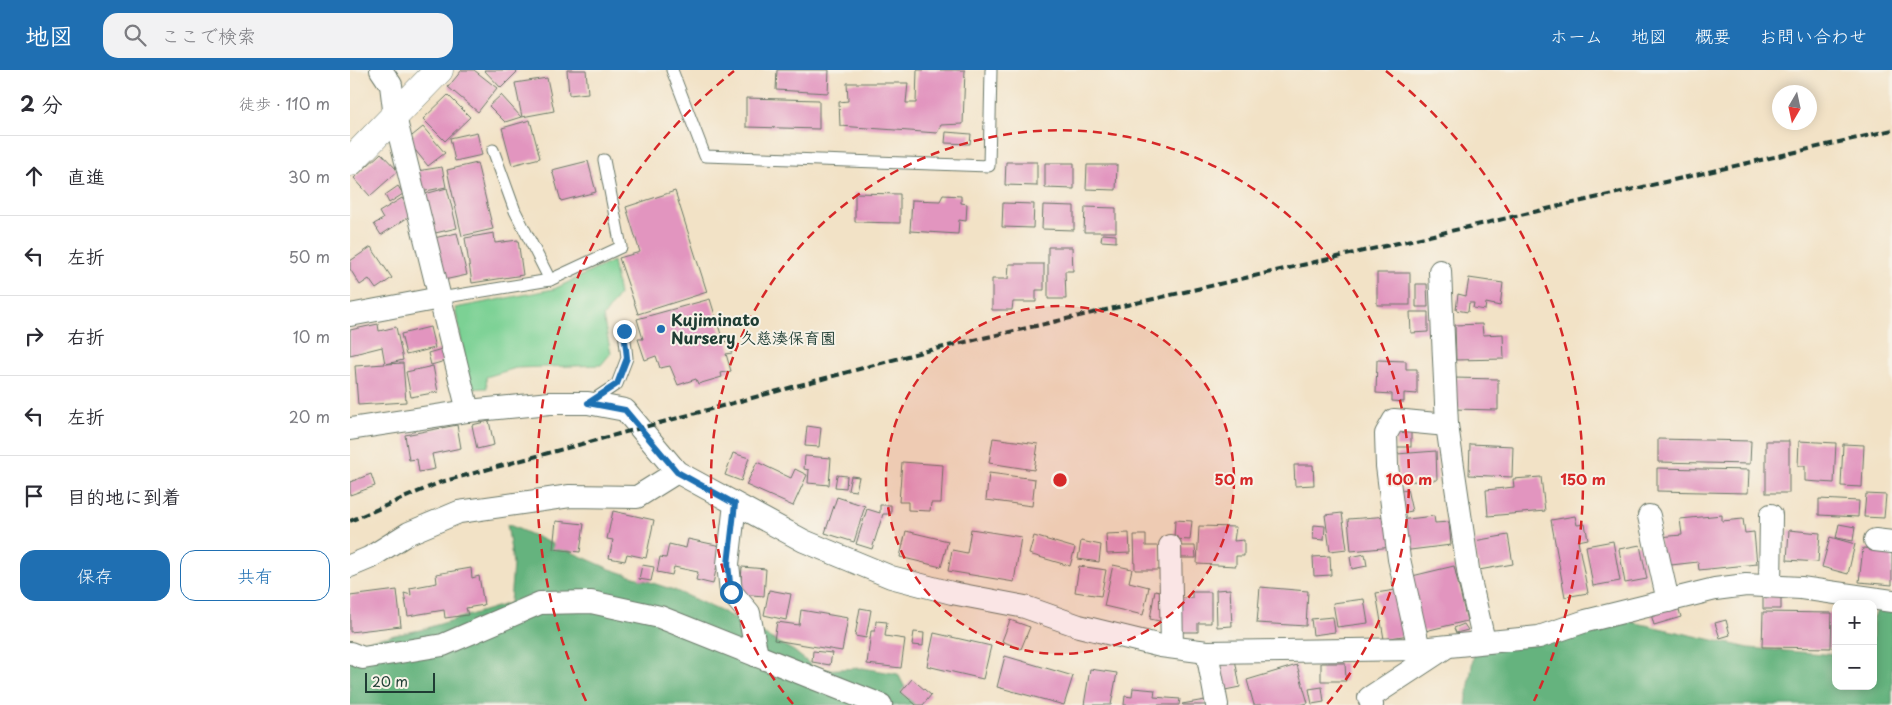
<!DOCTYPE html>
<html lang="ja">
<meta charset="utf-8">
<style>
:root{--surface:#fff;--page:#f2f2f3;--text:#2b2b33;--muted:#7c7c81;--line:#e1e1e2;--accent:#1f6fb2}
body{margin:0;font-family:"Playpen Sans","Klee One",sans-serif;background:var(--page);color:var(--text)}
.controls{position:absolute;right:15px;bottom:15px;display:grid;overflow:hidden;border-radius:10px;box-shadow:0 2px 12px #0003}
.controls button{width:45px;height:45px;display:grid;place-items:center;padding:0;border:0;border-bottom:1px solid var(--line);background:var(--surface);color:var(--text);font:25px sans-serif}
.compass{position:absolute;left:1422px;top:15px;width:45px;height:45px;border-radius:50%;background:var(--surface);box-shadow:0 2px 12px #0003;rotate:189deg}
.scale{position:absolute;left:15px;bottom:12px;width:70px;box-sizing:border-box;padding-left:5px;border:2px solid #1f3d34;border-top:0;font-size:14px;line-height:18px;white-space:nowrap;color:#1f3d34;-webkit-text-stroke:4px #f7f3e8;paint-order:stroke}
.stop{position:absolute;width:15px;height:15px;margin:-11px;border:4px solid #1f6fb2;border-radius:50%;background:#fff}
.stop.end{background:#1f6fb2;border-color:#fff;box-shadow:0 1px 5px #0008}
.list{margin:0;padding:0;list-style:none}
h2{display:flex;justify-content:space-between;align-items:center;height:65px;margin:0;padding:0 20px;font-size:21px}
h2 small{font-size:16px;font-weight:400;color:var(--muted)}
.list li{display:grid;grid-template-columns:32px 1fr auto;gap:15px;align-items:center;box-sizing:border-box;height:80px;padding:0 20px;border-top:1px solid var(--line)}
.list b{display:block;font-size:19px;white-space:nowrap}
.list em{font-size:16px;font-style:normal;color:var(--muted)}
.actions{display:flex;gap:10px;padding:15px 20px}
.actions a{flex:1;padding:11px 0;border:1px solid var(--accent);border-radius:15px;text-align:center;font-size:18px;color:var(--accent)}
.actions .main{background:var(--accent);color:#fff}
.icon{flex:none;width:28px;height:28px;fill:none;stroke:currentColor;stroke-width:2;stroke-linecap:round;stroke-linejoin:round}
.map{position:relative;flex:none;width:1542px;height:635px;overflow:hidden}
header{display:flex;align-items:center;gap:30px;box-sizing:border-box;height:70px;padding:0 25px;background:var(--accent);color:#fff}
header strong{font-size:24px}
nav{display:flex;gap:28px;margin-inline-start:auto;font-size:18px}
.search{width:350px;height:45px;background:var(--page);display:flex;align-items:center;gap:12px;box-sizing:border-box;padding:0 18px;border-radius:15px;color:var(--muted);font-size:19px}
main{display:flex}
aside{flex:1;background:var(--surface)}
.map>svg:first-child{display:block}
.green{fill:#7cd194;stroke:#4e8764}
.forest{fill:#65b37e;stroke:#427859}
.building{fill:#e295bf}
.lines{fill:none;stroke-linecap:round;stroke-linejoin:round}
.lane-casing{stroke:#697767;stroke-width:13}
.street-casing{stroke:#697767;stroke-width:24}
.highway-casing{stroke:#697767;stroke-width:29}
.lane{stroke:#fff;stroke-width:11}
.street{stroke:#fff;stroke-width:22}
.highway{stroke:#fff;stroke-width:28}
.rail{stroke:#1f3d34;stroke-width:4;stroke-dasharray:8 4;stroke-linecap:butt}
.route{stroke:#1f6fb2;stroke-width:6}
.ring{fill:none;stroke:#d62828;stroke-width:2.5;stroke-dasharray:9 6}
.poi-dot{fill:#1f6fb2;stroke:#f7f3e8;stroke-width:2}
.labels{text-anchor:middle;stroke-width:4;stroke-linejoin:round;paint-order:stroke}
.poi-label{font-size:16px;font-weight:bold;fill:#1f3d34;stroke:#f7f3e8;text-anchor:start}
.centre{fill:#d62828;stroke:#f7f3e8;stroke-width:2.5}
.ring-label{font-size:15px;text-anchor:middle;font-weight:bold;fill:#d62828;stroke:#f7f3e8;stroke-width:4;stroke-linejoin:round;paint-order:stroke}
</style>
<header>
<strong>地図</strong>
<div class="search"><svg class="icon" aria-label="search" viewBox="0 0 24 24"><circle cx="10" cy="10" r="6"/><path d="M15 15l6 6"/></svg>ここで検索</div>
<nav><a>ホーム</a><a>地図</a><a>概要</a><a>お問い合わせ</a></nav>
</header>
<main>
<aside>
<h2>2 分<small>徒歩 · 110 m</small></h2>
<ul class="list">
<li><svg class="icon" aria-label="ahead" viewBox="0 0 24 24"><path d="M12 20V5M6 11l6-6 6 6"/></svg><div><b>直進</b></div><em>30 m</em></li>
<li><svg class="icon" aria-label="left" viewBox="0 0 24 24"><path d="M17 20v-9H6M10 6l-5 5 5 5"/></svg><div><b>左折</b></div><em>50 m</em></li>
<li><svg class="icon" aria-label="right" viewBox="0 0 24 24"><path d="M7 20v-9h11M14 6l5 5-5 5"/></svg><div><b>右折</b></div><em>10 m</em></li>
<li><svg class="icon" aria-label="left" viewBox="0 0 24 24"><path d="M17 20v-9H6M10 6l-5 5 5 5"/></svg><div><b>左折</b></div><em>20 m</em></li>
<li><svg class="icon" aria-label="arrive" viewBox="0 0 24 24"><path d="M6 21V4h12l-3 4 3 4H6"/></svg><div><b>目的地に到着</b></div></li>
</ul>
<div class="actions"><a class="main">保存</a><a>共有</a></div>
</aside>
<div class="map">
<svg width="1542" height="635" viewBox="0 0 1542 635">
<rect width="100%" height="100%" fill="#f7f3e8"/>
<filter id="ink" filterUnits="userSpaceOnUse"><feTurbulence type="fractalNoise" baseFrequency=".02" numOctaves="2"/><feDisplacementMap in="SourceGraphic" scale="10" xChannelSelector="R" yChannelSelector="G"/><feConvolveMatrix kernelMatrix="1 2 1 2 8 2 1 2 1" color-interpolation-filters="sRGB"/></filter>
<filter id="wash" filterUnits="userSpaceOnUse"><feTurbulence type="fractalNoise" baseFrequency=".0096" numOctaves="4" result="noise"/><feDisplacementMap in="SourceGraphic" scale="20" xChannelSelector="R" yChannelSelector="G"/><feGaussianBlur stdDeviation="1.12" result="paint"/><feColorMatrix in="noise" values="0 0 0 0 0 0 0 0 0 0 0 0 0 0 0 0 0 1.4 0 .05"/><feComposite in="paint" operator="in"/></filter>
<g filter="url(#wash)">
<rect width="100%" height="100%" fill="#f2e2c6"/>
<polygon class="green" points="263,191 269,225 253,247 261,283 251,295 166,298 136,307 137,318 121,319 105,238 204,219"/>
<g class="forest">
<polygon points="157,454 260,499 324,520 375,543 444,581 467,600 513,598 548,604 564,635 0,635 0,571 10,572 70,560 160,533 163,494"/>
<polygon points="1529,537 1542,540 1542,635 1116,635 1124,582 1273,550 1399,578 1486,585 1486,616 1523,616 1523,549"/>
</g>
<g id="blocks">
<g class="building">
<polygon points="112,0 124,0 147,18 128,42 98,17"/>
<polygon points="134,0 169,0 151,18"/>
<polygon points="217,0 236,0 238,23 219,25"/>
<polygon points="427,0 479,0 478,23 426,20"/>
<polygon points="567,0 615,0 613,54 591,55 587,63 490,56 489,32 498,31 497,13 558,13 556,33 566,33"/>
<polygon points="197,8 204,41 172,47 165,13"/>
<polygon points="98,25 120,47 95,71 73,49"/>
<polygon points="151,25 171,47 155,52 139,36"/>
<polygon points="396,28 469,30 469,59 396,57"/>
<polygon points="180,50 190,88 162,95 152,58"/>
<polygon points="73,57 95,83 78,96 57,70"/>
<polygon points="127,62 132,85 105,91 100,68"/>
<polygon points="596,62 621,64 620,74 595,73"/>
<polygon points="31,83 48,101 20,126 4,108"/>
<polygon points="238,91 246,122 211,131 202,100"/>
<polygon points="656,92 687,92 687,116 655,115"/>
<polygon points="127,93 143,159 112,166 97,100"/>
<polygon points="695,93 724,93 724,119 695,118"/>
<polygon points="737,95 767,95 766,120 736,119"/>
<polygon points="92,97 96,117 71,122 67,101"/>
<polygon points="48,116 53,124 39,133 35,125"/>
<polygon points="97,118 107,158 81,164 71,125"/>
<polygon points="325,121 357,222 288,244 269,188 290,182 276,137"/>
<polygon points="505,123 550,124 550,153 505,152"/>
<polygon points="593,125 611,126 611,133 617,134 616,151 609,150 608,164 560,161 562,130 590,131"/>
<polygon points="52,128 63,144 31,165 24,154 33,149 29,142"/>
<polygon points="653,133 684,134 683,158 652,157"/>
<polygon points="693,135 724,136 724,160 692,159"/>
<polygon points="735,137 766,138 766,162 734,162"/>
<polygon points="107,163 117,205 94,210 84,168"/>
<polygon points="144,163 145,173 168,170 173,205 122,213 115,168"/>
<polygon points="752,164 766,165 766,172 751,171"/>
<polygon points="21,177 42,208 26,219 19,209 10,215 0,199 0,191"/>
<polygon points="698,177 722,177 723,201 715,201 716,229 698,229"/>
<polygon points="659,194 694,194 694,220 686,220 686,232 663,232 662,240 642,240 642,209 658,209"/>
<rect x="1027" y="203" width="33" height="32"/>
<polygon points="1119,208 1153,213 1150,236 1136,233 1135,240 1123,238 1124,233 1119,233 1118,242 1106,240 1108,224 1116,226"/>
<polygon points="1066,214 1077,214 1078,237 1066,237"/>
<polygon points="360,229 373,271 378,272 382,283 376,284 381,301 371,303 372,307 348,314 346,309 328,315 320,296 310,298 306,286 295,290 288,269 293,269 287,249"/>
<polygon points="1060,242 1078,242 1078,262 1061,263"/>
<polygon points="28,254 29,261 46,257 53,290 36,294 53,293 56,332 8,335 5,296 35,294 32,277 0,285 0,260"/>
<polygon points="1132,254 1133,265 1153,264 1154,289 1106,290 1105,255"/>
<polygon points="80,257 85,278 56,285 51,264"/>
<polygon points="92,279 95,291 81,295 78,283"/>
<polygon points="1027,290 1056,291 1056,299 1067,299 1067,324 1054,323 1054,332 1042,331 1042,324 1026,323"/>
<polygon points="83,296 88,322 61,327 56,302"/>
<polygon points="1103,308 1148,309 1148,340 1102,339"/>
<polygon points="139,351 144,375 127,379 122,355"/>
<polygon points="107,355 111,378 82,384 85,399 69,402 67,389 59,390 55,365"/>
<polygon points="457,356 471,358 469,377 455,376"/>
<rect x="1046" y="357" width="15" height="20"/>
<polygon points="643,368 688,374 684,400 639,393"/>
<polygon points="1308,369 1401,371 1400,394 1308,392"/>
<rect x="1416" y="371" width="23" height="52"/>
<polygon points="1449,371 1486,373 1484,413 1455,411 1455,396 1448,396"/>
<polygon points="1120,374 1163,376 1162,407 1119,405"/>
<polygon points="1493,374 1514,375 1512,417 1491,416"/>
<polygon points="1086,381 1087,410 1049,412 1047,384"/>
<polygon points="383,383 399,388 391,411 375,405"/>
<polygon points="455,386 481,388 479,415 458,413 459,400 454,399"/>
<polygon points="407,392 441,408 445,399 457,405 443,436 396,415"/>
<polygon points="552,392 593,395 591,433 581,433 580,441 558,440 558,432 549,432"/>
<polygon points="944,395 963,395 964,415 945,416"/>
<polygon points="1307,398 1399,400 1398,423 1307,421"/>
<polygon points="639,403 685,409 682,436 636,430"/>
<polygon points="21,404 25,416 0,425 0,412"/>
<polygon points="487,405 497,406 496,418 485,417"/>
<polygon points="501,406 509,407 506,421 498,420"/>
<polygon points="1191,407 1195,441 1138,446 1136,420 1164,417 1163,409"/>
<polygon points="1057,419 1062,441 1051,443 1047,421"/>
<polygon points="1516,424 1536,425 1534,448 1514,447"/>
<polygon points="487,427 515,436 504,472 475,463"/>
<polygon points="1469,429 1509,431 1508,447 1469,445"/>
<polygon points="530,435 541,435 541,444 533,444 522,479 506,474 517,439 530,443"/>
<polygon points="263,441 304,450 296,488 277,484 275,491 259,488 263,470 257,469"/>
<polygon points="992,443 997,479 980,481 975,445"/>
<polygon points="1372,445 1372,451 1393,449 1395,463 1404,462 1407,494 1349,500 1348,492 1312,496 1309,467 1332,465 1330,449"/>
<polygon points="1040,446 1043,477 1001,481 998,449"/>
<polygon points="1084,446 1085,453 1099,452 1101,475 1052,481 1049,450"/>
<polygon points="1225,446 1227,455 1235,454 1238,469 1228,471 1238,523 1215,527 1201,450"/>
<polygon points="825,450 842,451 840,470 824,469"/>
<polygon points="206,451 234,454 230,482 203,479"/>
<polygon points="1489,454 1505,457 1503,471 1486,468"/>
<polygon points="964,455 975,456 974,470 963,469"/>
<polygon points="849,456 886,457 884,471 894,470 894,486 886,486 886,496 847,494"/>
<polygon points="621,459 671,467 664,512 598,501 602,480 617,483"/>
<polygon points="1439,460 1470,463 1468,492 1437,490"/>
<polygon points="556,461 598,471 591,497 550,487"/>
<polygon points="779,463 780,483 757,484 756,464"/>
<polygon points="784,465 796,465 796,476 810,476 810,500 785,500"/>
<polygon points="1158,465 1163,494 1129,500 1124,471"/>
<polygon points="684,466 725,478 720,496 679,484"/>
<polygon points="1480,467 1505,474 1498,504 1472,497"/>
<polygon points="338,469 371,476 363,514 346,510 348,502 324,497 322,505 307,502 310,487 316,488 319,474 336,478"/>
<polygon points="731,471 751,475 749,492 728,489"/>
<polygon points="1263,471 1270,511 1243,516 1236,476"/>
<polygon points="1290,475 1297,509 1275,513 1269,479"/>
<polygon points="831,476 845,476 846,488 831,488"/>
<polygon points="1513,478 1542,481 1542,515 1509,512"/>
<polygon points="1015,484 1017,496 1002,499 1000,487"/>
<polygon points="980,486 981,505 964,506 963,487"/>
<polygon points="292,495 304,497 301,511 289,509"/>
<polygon points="763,495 782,499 779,512 799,517 793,545 754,536"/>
<polygon points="729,496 756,500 751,526 725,522"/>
<polygon points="1104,496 1117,551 1071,562 1058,507"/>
<polygon points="392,497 416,499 414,526 390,524"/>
<polygon points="121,498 122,508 129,506 134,535 116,538 118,545 95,548 94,540 58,546 54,523 61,525 60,518 87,513 86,504"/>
<polygon points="910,517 958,521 956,556 907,553"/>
<polygon points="880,519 882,556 867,557 866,520"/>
<polygon points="1052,519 1059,565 1034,569 1026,523"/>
<polygon points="47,520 51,556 0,562 0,526"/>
<polygon points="419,520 441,524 436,550 414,545"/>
<polygon points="805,520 819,523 814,552 800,549"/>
<polygon points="842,522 861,522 861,553 848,553 848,562 829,562 830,528 842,528"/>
<polygon points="1431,525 1431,539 1413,539 1413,526"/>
<polygon points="1014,529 1018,553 987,557 983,533"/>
<polygon points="1328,536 1331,547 1304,555 1301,544"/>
<polygon points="510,538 521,540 516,568 505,566"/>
<polygon points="451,540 498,548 492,581 424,570 427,552 449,555"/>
<polygon points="1413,542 1482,543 1481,578 1412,577"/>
<polygon points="983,547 985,562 963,565 961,549"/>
<polygon points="660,550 680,557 671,579 652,571"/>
<polygon points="1376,550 1380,565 1370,568 1365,553"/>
<polygon points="526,551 537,552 535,566 555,569 551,598 517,594 521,561 525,561"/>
<polygon points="1114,554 1118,560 1106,563 1104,558"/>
<polygon points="564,562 574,563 573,576 562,575"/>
<polygon points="584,563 641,576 633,609 577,596"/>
<polygon points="463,581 482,583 480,595 462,592"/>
<polygon points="655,586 723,606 714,635 647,617"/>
<polygon points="885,589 890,617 875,620 869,592"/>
<polygon points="971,593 995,593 996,611 971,611"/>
<polygon points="947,595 958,633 950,635 904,635 897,610"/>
<polygon points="740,599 767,603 761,635 734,635"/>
<polygon points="562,609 581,625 573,635 566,635 551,622"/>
<polygon points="972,617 974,632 962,634 959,619"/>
<polygon points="783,618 805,620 804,627 830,629 829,635 774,635 775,626 782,627"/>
<polygon points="855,630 856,635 833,635 832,634"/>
</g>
</g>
</g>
<g filter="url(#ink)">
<use href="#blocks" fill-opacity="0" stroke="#697767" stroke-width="1"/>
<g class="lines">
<defs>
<g id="lane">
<polyline points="322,0 355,86 639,96 641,0"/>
<polyline points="143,80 165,141 200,210"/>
<polyline points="90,228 200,210 271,177 254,90"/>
<polyline points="240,332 267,314 277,288 274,261"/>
</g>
<g id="street">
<polyline points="31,0 41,15 45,47 118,341"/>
<polyline points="1090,201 1097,355 1119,506 1134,571"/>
<polyline points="0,245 90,228"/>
<polyline points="0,359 118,341 200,333 238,333 275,340 327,402 454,471 541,507 602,523 675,537 729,556 811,576 857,582 1069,579 1189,567 1236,551 1365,519 1396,515 1451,518 1542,531"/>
<polyline points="385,434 378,494 381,522 399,543 407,586"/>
<polyline points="1299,446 1318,531"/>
<polyline points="1525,470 1542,472"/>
<polyline points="820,476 822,577"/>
<polyline points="0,496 19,488 59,463 109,442 220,426 287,427 327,402"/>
<polyline points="1420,516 1421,445"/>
<polyline points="1069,579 1049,489 1037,396 1036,364 1044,350 1097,355"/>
<polyline points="857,582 867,635"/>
<polyline points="0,583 13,588 93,575 190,533 241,532 310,547 531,635"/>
<polyline points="1022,635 1019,628 1095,578"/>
</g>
<polyline id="highway" points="0,92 89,0"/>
</defs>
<use href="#lane" class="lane-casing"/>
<use href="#street" class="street-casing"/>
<use href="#highway" class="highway-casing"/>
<use href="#lane" class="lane"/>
<use href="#street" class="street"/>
<use href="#highway" class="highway"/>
<polyline class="rail" points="0,451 91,412 572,282 1542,60"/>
</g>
</g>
<g class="lines" filter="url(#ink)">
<polyline class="route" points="274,261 277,288 267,314 238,333 275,340 327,402 385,434 378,494 381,522"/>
</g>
<circle cx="710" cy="410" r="174" fill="#d62828" fill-opacity=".12"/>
<g class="ring">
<circle cx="710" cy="410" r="174"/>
<path d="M443 634A349 349 0 1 1 977 634"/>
<path d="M236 631A523 523 0 0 1 384 1M1036 1A523 523 0 0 1 1184 631"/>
</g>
<circle class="poi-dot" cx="311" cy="259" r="5"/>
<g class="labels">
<g class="poi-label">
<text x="321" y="256">Kujiminato<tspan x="321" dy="18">Nursery 久慈湊保育園</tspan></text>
</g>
</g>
<circle cx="710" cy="410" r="8" class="centre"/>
<g class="ring-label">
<text x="884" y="415">50 m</text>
<text x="1059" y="415">100 m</text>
<text x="1233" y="415">150 m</text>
</g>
</svg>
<div class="controls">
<button>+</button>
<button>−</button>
</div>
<svg class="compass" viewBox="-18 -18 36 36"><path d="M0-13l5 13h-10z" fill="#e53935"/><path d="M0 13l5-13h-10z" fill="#7c7c81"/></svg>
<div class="scale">20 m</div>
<div class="stop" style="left:381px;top:522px"></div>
<div class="stop end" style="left:274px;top:261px"></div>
</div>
</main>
